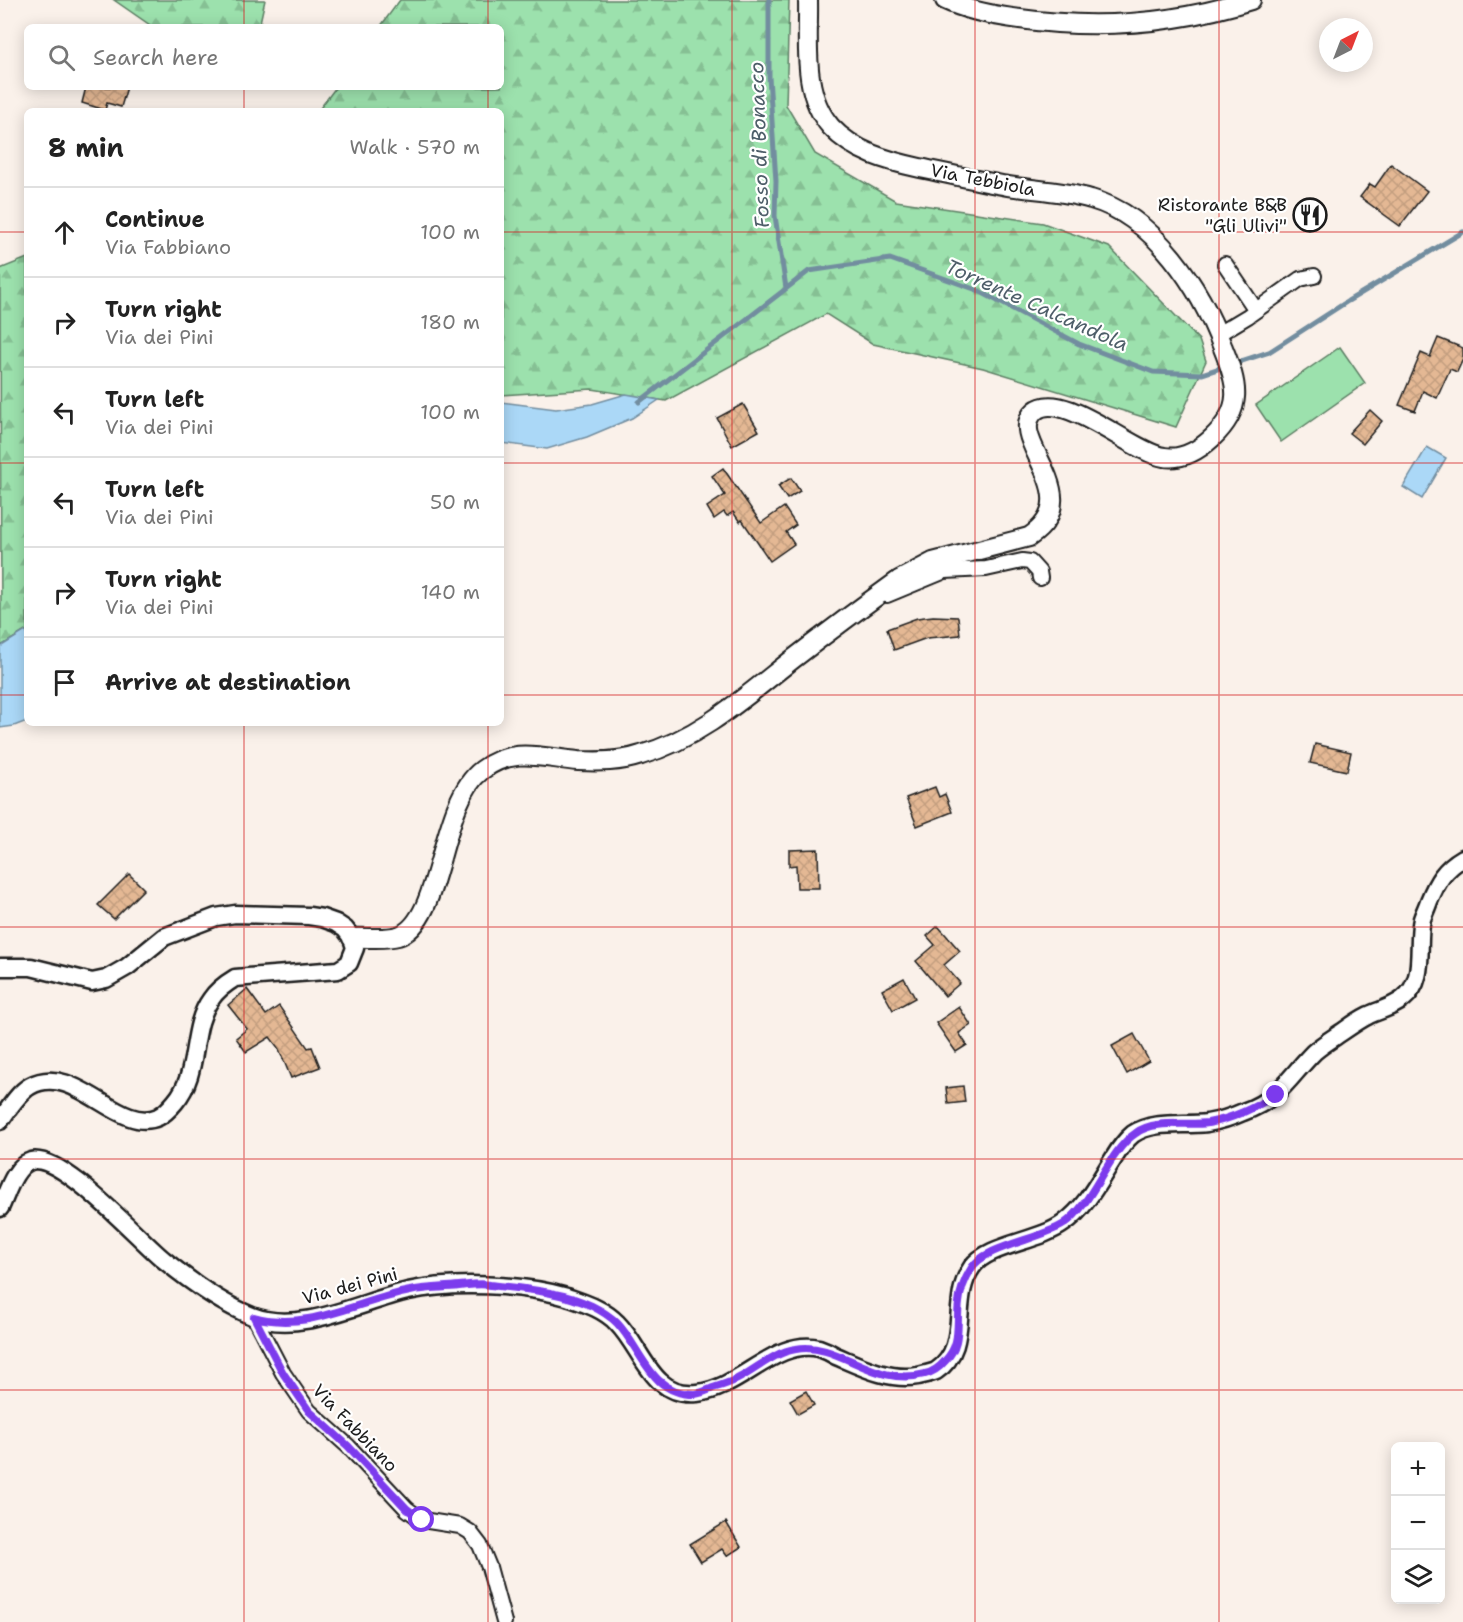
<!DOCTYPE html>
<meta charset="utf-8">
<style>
:root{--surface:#fff;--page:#f2f2f2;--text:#222;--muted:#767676;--line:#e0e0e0}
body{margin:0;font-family:"Shantell Sans",sans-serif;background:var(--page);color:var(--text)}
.controls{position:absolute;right:18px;bottom:18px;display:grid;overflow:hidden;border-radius:9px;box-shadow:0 3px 15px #0003}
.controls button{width:54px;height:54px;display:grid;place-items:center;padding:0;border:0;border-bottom:2px solid var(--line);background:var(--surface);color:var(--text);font:30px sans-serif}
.compass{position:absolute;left:1319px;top:18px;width:54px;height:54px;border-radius:50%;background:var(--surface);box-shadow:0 3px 15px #0003;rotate:42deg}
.stop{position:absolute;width:18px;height:18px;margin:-14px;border:4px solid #7c3aed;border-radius:50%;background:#fff}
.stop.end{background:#7c3aed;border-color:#fff;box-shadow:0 2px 6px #0008}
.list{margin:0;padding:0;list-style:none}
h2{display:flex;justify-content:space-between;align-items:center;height:78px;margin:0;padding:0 24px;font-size:26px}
h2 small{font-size:20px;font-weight:400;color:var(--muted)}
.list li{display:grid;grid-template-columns:39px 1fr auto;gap:18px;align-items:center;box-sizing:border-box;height:90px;padding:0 24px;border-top:2px solid var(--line)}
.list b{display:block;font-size:22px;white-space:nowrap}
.list p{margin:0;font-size:20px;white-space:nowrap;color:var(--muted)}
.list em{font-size:20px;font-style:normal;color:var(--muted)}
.icon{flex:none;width:33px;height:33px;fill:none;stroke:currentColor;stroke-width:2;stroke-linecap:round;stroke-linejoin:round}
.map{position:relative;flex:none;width:1463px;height:1622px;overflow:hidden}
.search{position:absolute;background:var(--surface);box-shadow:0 3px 15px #0003;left:24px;top:24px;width:480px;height:66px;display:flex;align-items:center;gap:15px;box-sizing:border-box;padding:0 21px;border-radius:9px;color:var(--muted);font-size:22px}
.panel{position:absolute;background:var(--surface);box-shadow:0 3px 15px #0003;left:24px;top:108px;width:480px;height:618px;border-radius:9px}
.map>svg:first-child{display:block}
.forest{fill:url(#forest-firs);stroke:#5c7e64;stroke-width:1.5}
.park{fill:#9ce1ad;stroke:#5c7e64;stroke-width:1.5}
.water{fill:#abd8f7;stroke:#728d9f;stroke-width:1.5}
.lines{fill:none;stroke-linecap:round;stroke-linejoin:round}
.stream{stroke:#728d9f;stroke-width:5}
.building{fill:url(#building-cross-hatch);stroke:#1c1c1c;stroke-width:1.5}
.minor-casing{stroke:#1c1c1c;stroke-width:18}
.tertiary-casing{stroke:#1c1c1c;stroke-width:21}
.secondary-casing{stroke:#1c1c1c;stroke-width:22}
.minor{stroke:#fff;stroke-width:14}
.tertiary{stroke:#fff;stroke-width:16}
.secondary{stroke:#fff;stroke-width:18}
.route{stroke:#7c3aed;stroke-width:8}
.grid{fill:none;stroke:#d62828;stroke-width:1.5;stroke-opacity:0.55}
.labels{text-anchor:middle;stroke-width:4.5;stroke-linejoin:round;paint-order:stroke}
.street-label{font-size:18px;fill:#1c1c1c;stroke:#fff}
.poi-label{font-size:18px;fill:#1c1c1c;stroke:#fff;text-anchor:end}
.water-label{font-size:20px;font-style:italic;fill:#4e5e69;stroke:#fff}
</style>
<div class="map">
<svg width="1463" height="1622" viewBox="0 0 1463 1622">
<defs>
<pattern id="forest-firs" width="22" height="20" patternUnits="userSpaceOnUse" patternTransform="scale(1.5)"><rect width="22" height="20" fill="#9ce1ad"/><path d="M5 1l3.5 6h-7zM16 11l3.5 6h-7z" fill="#86c094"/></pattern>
<pattern id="building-cross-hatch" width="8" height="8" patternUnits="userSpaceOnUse" patternTransform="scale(1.5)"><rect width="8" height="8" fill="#e4b894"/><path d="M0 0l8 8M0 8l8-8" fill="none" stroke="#c39e7f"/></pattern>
</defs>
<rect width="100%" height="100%" fill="#faf1ea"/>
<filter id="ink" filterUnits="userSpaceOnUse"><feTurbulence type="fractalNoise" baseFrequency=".0167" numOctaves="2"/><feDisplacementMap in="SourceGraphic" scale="12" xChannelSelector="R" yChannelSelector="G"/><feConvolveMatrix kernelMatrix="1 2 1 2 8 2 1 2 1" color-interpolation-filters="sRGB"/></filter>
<g filter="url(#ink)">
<g class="forest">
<polygon points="114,0 265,0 259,27 153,27"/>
<polygon points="400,0 789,0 786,105 815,154 896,201 1043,223 1109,247 1199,340 1206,361 1176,427 983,368 873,344 826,314 666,401 592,389 501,395 501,111 318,111 336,87 501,87 501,27 380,27"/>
<polygon points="27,258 27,630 1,646 0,269"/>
</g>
<polygon class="park" points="1340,347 1365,383 1281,442 1256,405"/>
<g class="water">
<polygon points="626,394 659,400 632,418 587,437 547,449 501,443 501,402 556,409 592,404"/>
<polygon points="1427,447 1446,458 1422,499 1403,487"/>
<polygon points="27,630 27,721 14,726 0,728 0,647"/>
</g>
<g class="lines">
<g class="stream">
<polyline points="769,0 769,77 776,181 775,216 786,288"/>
<polyline points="639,402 809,271 890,259 977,290 1079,344 1153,372 1202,374 1269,352 1348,301 1463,232"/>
</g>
</g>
<g class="building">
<polygon points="86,87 127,87 121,107 107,103 105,110 82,103"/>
<polygon points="1391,164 1427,191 1400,226 1360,197 1370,184 1375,187"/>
<polygon points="1438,338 1463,348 1463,359 1457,372 1450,369 1437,398 1423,391 1415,411 1399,405 1421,353 1430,357"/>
<polygon points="743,404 759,431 732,446 717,418"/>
<polygon points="1370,410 1382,421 1363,444 1349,433"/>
<polygon points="723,468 761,523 784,507 796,525 786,532 794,544 770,561 742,520 740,522 733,512 727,516 724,512 714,519 707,507 725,495 712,476"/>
<polygon points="791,478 800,491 787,499 778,486"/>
<polygon points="933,616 958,617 960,635 927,638 894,650 887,629 917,618"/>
<polygon points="1315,744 1351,752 1347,771 1310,763"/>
<polygon points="935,787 939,797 945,794 952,812 917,826 906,798"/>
<polygon points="818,849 819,888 797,888 796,865 789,866 789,850"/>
<polygon points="129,874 144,889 114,919 98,905"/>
<polygon points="938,926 960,951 944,965 960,983 945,996 916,961 935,945 927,936"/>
<polygon points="904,978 915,998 893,1010 882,990"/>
<polygon points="247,989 266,1015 279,1006 308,1048 312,1047 320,1067 291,1078 279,1049 270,1037 246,1052 236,1038 247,1029 228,1005"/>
<polygon points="959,1007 971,1025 959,1033 967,1045 956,1052 936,1023"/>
<polygon points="1134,1034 1149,1061 1127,1074 1112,1046"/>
<polygon points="963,1086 965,1102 948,1104 946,1088"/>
<polygon points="806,1391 814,1405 798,1414 790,1400"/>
<polygon points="726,1522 741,1547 727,1556 722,1549 701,1562 690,1544"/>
</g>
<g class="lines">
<defs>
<g id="minor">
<polyline points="1225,264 1256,310"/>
<polyline points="1218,334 1248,316 1300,279 1314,276"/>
<polyline points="887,595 945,571 986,569 1022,561 1030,562 1039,572 1040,578"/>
<polyline points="254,1317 283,1373 309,1411 348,1446 407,1509 422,1520 460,1526 470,1532 480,1545 489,1567 504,1622"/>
</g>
<g id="tertiary">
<path d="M0,967H31L92,982L106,979L127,967L164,937L216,917L235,914L309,916L322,918L336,923L345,929L352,938L355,948L349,963L338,970L235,978C225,984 217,990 211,999C189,1029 201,1072 175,1102C170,1108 164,1114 158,1117C119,1135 75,1061 30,1086C18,1093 8,1110 0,1121"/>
<path d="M0,1208C7,1194 14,1166 31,1161C61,1152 139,1240 164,1260C191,1282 220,1303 252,1316C300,1335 360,1302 408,1291C453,1281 523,1284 567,1297C584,1303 604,1309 617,1323C643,1349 651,1398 697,1393C741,1389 775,1338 819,1348C825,1350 831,1353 836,1356C862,1367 889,1381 918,1376C922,1375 932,1373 936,1371C972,1347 949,1299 972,1267C988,1244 1039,1242 1064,1223C1084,1209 1097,1185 1110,1164C1117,1153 1123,1142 1133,1134C1154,1120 1183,1126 1207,1123C1219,1121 1232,1117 1243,1112C1280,1099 1289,1077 1314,1052C1323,1044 1335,1037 1345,1030C1352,1025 1361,1019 1369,1015C1380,1010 1393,1007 1403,999C1427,980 1416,945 1422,919C1424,913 1427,907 1429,901C1437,882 1444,869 1463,858"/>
</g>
<g id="secondary">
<path d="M945,0C968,11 996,16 1020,19C1099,30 1175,24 1251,0"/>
<path d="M352,938C366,937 384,940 398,936C443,922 438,803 482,770C514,746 542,758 578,761C599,762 620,762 641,755C700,738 746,696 793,659C828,632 863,606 899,580L933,562L1029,537C1092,495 1003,439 1035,411C1062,388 1133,453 1164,457C1182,460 1199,450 1212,438C1244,408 1238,385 1223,348C1201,289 1155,217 1091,199C1065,191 1035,190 1008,186C978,181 949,174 920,168C888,161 854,152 831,127C801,93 809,41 808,0"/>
</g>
</defs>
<use href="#minor" class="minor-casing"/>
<use href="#tertiary" class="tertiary-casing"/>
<use href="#secondary" class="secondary-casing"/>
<use href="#minor" class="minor"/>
<use href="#tertiary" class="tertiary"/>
<use href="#secondary" class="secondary"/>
</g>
</g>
<g class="lines" filter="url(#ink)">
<path class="route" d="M422,1520L407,1509L348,1446L309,1411L283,1373L254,1317C309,1332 357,1301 410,1291C426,1287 443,1288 459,1286C469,1285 480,1283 490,1285C523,1289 561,1291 592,1306C600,1310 611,1317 617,1323C642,1349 650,1395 695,1394C701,1393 708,1390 713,1388C723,1385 733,1382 741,1377C759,1367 775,1352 796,1349C840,1341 873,1388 925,1374C934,1372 939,1368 945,1361C962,1344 956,1325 959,1303C960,1291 965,1279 971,1269C984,1246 1039,1240 1064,1224C1095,1202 1107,1152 1136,1133C1155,1119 1186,1126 1208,1123C1233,1119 1255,1107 1276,1095"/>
</g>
<path class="grid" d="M244,0V27M488,0V27M732,0V1622M975,0V1622M1219,0V1622M244,87V111M488,87V111M0,232H27M501,232H1463M0,463H27M501,463H1463M0,695H27M501,695H1463M244,723V1622M488,723V1622M0,927H1463M0,1159H1463M0,1390H1463"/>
<defs>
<symbol id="restaurant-ring" viewBox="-11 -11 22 22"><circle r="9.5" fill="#fff" stroke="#1c1c1c" stroke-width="1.5"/><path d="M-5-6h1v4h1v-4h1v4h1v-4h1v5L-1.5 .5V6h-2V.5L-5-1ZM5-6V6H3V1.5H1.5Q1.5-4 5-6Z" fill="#1c1c1c"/></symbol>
</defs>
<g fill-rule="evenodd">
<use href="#restaurant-ring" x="1291" y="196" width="38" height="38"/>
</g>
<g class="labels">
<g class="street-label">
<text transform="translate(983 180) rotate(11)" y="6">Via Tebbiola</text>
<text transform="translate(350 1286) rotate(-15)" y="6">Via dei Pini</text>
<text transform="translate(355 1428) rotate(46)" y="6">Via Fabbiano</text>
</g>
<g class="poi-label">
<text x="1287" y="211">Ristorante B&amp;B<tspan x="1287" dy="21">"Gli Ulivi"</tspan></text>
</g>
<g class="water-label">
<text transform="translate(759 145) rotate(-92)" y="7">Fosso di Bonacco</text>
<text transform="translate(1037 305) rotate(24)" y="7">Torrente Calcandola</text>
</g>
</g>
</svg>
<div class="controls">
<button>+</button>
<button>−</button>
<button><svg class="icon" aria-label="layers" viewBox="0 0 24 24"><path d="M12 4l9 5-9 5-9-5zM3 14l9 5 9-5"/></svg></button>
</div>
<svg class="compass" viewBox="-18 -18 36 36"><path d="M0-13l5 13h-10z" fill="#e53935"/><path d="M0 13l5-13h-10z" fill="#767676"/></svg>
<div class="stop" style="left:422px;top:1520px"></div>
<div class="stop end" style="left:1276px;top:1095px"></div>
<div class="search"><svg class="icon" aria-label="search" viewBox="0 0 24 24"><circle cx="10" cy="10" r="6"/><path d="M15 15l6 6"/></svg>Search here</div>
<section class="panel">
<h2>8 min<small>Walk · 570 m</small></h2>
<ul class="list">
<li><svg class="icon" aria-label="ahead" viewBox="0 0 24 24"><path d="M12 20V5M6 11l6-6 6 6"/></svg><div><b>Continue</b><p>Via Fabbiano</p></div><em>100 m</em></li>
<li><svg class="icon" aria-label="right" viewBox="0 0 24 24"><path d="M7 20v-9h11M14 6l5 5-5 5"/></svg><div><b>Turn right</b><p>Via dei Pini</p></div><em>180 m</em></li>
<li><svg class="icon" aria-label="left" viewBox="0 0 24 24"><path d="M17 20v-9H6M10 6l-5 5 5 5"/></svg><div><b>Turn left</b><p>Via dei Pini</p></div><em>100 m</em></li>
<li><svg class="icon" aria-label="left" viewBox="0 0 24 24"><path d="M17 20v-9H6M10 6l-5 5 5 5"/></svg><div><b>Turn left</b><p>Via dei Pini</p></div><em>50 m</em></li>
<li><svg class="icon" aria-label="right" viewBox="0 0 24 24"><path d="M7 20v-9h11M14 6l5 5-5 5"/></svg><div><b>Turn right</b><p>Via dei Pini</p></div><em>140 m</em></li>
<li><svg class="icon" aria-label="arrive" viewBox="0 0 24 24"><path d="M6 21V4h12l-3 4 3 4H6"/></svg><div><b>Arrive at destination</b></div></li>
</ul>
</section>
</div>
